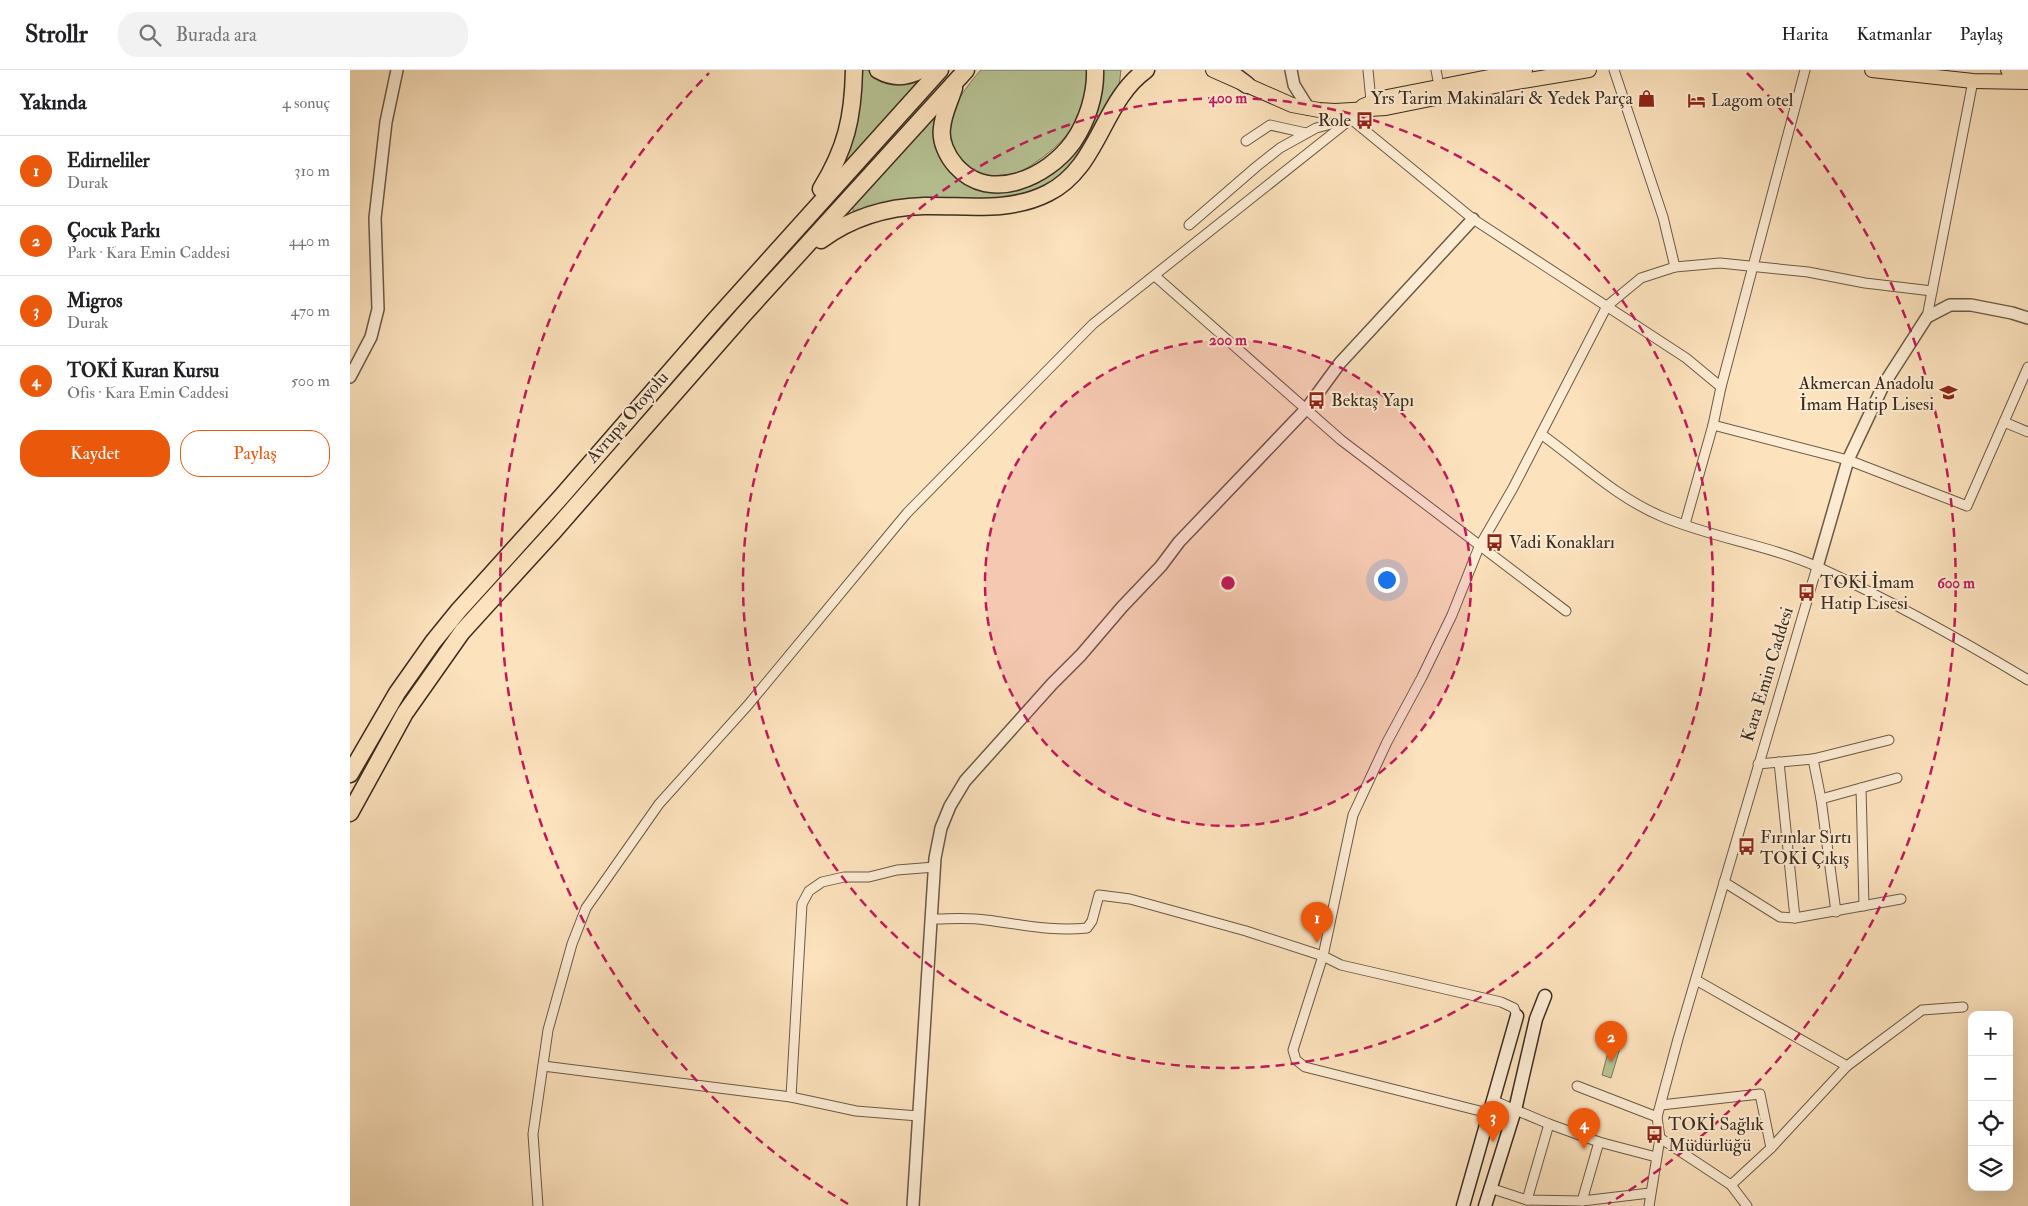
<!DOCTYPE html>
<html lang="tr">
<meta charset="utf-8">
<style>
:root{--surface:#fff;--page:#f2f2f2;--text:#202124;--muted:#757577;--line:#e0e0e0;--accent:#ea580c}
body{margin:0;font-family:"IM FELL Double Pica",serif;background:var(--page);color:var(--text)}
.controls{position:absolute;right:15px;bottom:15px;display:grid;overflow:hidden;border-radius:10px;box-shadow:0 5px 20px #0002}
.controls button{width:45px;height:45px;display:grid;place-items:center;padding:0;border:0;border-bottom:1px solid var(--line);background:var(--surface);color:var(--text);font:25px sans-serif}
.you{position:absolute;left:1036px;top:509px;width:18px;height:18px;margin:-12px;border:4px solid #fff;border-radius:50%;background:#1a73e8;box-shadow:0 0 0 8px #1a73e833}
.badge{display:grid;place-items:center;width:32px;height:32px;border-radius:50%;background:var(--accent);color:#fff;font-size:16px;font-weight:700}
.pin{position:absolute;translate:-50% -41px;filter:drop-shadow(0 1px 2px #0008)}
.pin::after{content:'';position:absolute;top:26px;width:18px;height:15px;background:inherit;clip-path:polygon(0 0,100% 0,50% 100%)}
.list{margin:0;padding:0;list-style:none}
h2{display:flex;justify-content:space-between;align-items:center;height:65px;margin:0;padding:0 20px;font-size:21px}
h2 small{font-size:16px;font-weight:400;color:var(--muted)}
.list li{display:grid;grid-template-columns:32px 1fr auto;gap:15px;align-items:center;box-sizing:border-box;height:70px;padding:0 20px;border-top:1px solid var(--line)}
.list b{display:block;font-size:19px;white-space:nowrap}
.list p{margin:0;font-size:16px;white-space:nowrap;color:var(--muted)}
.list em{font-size:16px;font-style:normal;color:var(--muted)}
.actions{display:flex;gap:10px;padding:15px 20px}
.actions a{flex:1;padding:11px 0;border:1px solid var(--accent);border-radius:20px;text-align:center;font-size:18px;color:var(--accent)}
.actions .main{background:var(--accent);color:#fff}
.icon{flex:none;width:28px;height:28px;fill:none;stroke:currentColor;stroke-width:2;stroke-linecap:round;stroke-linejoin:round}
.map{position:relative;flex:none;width:1678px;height:1136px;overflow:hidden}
header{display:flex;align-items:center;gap:30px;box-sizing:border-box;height:70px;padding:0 25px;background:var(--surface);border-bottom:1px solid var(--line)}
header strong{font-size:24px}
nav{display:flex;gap:28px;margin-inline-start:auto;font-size:18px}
.search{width:350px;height:45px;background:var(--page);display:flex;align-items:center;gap:12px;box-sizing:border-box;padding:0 18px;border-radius:20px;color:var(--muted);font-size:19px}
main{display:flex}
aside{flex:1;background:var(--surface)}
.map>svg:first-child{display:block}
.green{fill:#b8c496;stroke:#7a785b}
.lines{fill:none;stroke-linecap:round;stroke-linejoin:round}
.minor-casing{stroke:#6b5a47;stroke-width:11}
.tertiary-casing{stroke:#6b5a47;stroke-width:14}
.secondary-casing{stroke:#3b2c20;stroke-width:15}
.primary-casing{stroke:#3b2c20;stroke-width:16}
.motorway-casing{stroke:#3b2c20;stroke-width:19}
.minor{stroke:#fdecd4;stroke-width:9}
.tertiary{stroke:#fdecd4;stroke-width:11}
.secondary{stroke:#fdecd4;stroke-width:12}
.primary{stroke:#fce2bd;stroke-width:14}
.motorway{stroke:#fce2bd;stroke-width:16}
.ring{fill:none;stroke:#c2185b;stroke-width:2.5;stroke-dasharray:9 6}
.labels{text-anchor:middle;stroke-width:4;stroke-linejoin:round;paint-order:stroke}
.poi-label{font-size:18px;fill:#3b2c20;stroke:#fdecd4;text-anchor:start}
.street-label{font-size:18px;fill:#3b2c20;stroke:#fdecd4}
.centre{fill:#c2185b;stroke:#fdecd4;stroke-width:2.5}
.ring-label{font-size:15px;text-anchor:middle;font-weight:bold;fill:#c2185b;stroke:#fdecd4;stroke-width:4;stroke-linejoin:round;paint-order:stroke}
</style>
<header>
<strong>Strollr</strong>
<div class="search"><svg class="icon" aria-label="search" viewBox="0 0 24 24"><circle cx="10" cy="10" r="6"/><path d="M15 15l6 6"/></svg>Burada ara</div>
<nav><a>Harita</a><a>Katmanlar</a><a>Paylaş</a></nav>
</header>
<main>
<aside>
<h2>Yakında<small>4 sonuç</small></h2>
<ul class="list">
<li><span class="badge">1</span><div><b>Edirneliler</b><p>Durak</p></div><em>310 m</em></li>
<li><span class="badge">2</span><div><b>Çocuk Parkı</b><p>Park · Kara Emin Caddesi</p></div><em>440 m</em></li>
<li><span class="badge">3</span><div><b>Migros</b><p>Durak</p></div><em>470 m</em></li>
<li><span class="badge">4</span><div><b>TOKİ Kuran Kursu</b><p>Ofis · Kara Emin Caddesi</p></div><em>500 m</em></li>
</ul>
<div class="actions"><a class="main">Kaydet</a><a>Paylaş</a></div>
</aside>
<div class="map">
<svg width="1678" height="1136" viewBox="0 0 1678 1136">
<rect width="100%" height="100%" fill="#fce2bd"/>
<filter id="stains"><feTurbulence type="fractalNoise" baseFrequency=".004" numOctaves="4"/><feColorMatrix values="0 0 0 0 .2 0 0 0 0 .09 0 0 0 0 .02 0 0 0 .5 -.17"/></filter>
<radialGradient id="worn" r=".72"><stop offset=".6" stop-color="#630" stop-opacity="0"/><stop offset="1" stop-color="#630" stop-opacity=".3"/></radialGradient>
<g class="green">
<polygon points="508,0 579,1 492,99"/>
<path d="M631,0H737C739,42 720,69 686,92C675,100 658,109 644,108C632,107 618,99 611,91C604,82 598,71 597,60C597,42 619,13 631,0Z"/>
<polygon points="752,0 771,0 769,16 730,89 688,124 505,144 502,137 590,40 613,112 701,103"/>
<polygon points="1260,975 1270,978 1261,1008 1252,1005"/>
</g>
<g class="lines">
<defs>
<g id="minor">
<polyline points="1018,0 1021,31"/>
<polyline points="1086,0 1089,16"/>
<polyline points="1264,0 1313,147 1325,197"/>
<polyline points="896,71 920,55 956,63"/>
<polyline points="839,155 906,97 930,78 966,58 1001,49 1123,149 1336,288 1371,317"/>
<polyline points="805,206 991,370 1216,541"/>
<polyline points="1577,247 1623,11"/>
<polyline points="1654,352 1678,362"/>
<polyline points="1363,355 1498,390 1617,436 1678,297"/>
<path d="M1191,364C1230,392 1267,428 1313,447C1363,468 1418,475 1468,497C1540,530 1610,569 1678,610"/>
<polyline points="1335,454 1363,355 1371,317 1455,0"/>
<polyline points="1463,689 1471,729 1486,842"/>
<polyline points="1429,692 1445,848"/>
<polyline points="1408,694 1463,689 1539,670"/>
<polyline points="1511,718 1514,836"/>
<polyline points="1471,729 1547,708"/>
<polyline points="1374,812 1430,847 1445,848 1551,829"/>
<path d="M581,849C599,849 618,847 636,850C670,854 702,862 737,858L742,851L749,825L780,829L896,861L973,886L991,895L1151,932L1164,938L1167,946"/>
<polyline points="1346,910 1497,996"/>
<polyline points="193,996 441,1027 506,1041 568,1046"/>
<polyline points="1227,1016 1307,1047"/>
<polyline points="441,1027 452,834 459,821 472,812 494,807 519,807 547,800 585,797"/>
<polyline points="1142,1030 1199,1054 1249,1072 1306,1087"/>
<polyline points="1311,1035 1410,1024 1421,1078"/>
<polyline points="1138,1043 955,997 946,990 943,980 973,886 1003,745 1037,672 1072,607 1102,545 1129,477 1163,418 1257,236 1291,208 1325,197 1370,193 1458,202 1515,213 1582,221"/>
<polyline points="1310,1068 1381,1115 1397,1136"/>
<polyline points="1381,1115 1421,1078 1497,996 1572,940 1613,937"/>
<polyline points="1140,1118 1177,1130 1232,1131 1300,1123"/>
<polyline points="1177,1130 1199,1054"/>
<polyline points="1232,1131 1249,1072"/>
<polyline points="188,1136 183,1064 198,960 222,874 236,838 309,734 398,635 557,443 743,254 1001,49 1005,38"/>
<polyline points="1299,1136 1310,1068 1307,1047 1328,969 1467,497"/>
</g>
<g id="tertiary">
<polyline points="941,0 944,15 959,39"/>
<polyline points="0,307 21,267 28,239 25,148 36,52 47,0"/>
<polyline points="1467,497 1498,390 1534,314 1577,247 1600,235 1621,235 1662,243 1678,248"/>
<polyline points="563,1136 585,788 591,758 600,736 615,711 702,614 731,585 772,537 811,496 829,472 957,338 990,293 1123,149"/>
</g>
<g id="secondary">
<polyline points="1113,1136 1167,946"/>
<polyline points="1135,1136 1165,1040 1186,949 1195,926"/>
</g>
<g id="primary">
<polyline points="863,0 942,35 969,40 985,41 1036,38 1155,14 1239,0"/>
<polyline points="1522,0 1623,11 1678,12"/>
<polyline points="1658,0 1678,1"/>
<polyline points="1013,36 1032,28 1175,0"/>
</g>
<g id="motorway">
<path d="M528,0C543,9 556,8 571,0"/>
<polyline points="877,0 897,15"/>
<path d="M604,18C600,31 593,44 592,58C590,71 597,86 606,96C640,134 698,107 723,72C737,52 746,24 745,0"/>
<path d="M471,119C496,78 503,48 504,0"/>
<path d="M471,170C501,148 536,137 574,136C616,135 659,143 698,123C749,98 752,31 796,0"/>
<polyline points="0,704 47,623 83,572 109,540 211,427 365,250 590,0"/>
<polyline points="0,743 55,643 112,562 203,462 394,244 616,0"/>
</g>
</defs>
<use href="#minor" class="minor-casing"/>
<use href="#tertiary" class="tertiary-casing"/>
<use href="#secondary" class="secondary-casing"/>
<use href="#primary" class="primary-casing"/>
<use href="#motorway" class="motorway-casing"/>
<use href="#minor" class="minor"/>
<use href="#tertiary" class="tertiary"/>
<use href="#secondary" class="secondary"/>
<use href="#primary" class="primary"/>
<use href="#motorway" class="motorway"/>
</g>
<circle cx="878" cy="513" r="243" fill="#c2185b" fill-opacity=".12"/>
<g class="ring">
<circle cx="878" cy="513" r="243"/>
<circle cx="878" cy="513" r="485"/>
<path d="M498 1134A728 728 0 0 1 359 3M1397 3A728 728 0 0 1 1258 1134"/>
</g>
<defs>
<symbol id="shop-bare" viewBox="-9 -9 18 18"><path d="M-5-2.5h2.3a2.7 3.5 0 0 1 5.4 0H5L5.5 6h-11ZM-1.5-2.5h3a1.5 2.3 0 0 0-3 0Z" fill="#8f2418" stroke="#fdecd4" stroke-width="2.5" paint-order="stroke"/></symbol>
<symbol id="hotel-bare" viewBox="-9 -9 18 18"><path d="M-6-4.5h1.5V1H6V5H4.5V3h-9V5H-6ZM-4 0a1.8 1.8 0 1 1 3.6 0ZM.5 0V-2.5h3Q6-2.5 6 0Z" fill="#8f2418" stroke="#fdecd4" stroke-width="2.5" paint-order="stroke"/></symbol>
<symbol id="bus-bare" viewBox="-9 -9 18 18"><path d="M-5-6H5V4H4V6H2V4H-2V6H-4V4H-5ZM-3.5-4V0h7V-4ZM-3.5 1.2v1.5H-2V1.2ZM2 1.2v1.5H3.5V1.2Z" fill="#8f2418" stroke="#fdecd4" stroke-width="2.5" paint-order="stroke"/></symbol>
<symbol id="school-bare" viewBox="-9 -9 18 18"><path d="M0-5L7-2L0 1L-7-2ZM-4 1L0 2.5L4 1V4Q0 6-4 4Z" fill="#8f2418" stroke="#fdecd4" stroke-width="2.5" paint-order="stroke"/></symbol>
</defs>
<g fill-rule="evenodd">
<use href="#shop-bare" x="1284" y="16" width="25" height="25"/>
<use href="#hotel-bare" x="1334" y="18" width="25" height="25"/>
<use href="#bus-bare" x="1002" y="38" width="25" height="25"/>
<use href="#school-bare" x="1586" y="310" width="25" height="25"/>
<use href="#bus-bare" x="954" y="318" width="25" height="25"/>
<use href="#bus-bare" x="1132" y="460" width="25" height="25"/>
<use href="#bus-bare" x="1444" y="510" width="25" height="25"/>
<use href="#bus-bare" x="1384" y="764" width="25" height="25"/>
<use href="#bus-bare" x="1292" y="1052" width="25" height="25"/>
</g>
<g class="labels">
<g class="poi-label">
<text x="1283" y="34" text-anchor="end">Yrs Tarim Makinalari &amp; Yedek Parça</text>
<text x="1361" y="36">Lagom otel</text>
<text x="1001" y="56" text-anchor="end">Role</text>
<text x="1584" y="319" text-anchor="end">Akmercan Anadolu<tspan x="1584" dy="21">İmam Hatip Lisesi</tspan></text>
<text x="981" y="336">Bektaş Yapı</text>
<text x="1159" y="478">Vadi Konakları</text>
<text x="1470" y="518">TOKİ İmam<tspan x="1470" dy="21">Hatip Lisesi</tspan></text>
<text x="1410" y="773">Fırınlar Sırtı<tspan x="1410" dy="21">TOKİ Çıkış</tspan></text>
<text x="1318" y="1060">TOKİ Sağlık<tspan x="1318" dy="21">Müdürlüğü</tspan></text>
</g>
<g class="street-label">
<text transform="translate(277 347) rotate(-49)" y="6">Avrupa Otoyolu</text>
<text transform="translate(1417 604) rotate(-73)" y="6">Kara Emin Caddesi</text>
</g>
</g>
<circle cx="878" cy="513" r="8" class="centre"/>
<g class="ring-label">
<text x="878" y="33">400 m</text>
<text x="878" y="275">200 m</text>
<text x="1606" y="518">600 m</text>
</g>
<rect width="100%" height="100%" filter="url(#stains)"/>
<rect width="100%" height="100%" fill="url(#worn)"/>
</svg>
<div class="controls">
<button>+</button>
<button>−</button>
<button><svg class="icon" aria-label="locate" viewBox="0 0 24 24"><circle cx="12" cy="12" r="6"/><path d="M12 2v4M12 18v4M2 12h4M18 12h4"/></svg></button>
<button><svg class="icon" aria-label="layers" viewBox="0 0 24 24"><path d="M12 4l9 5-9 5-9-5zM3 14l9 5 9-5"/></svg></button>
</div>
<div class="you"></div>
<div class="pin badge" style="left:967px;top:873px">1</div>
<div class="pin badge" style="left:1261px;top:992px">2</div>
<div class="pin badge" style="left:1143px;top:1072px">3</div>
<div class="pin badge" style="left:1234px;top:1079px">4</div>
</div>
</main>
